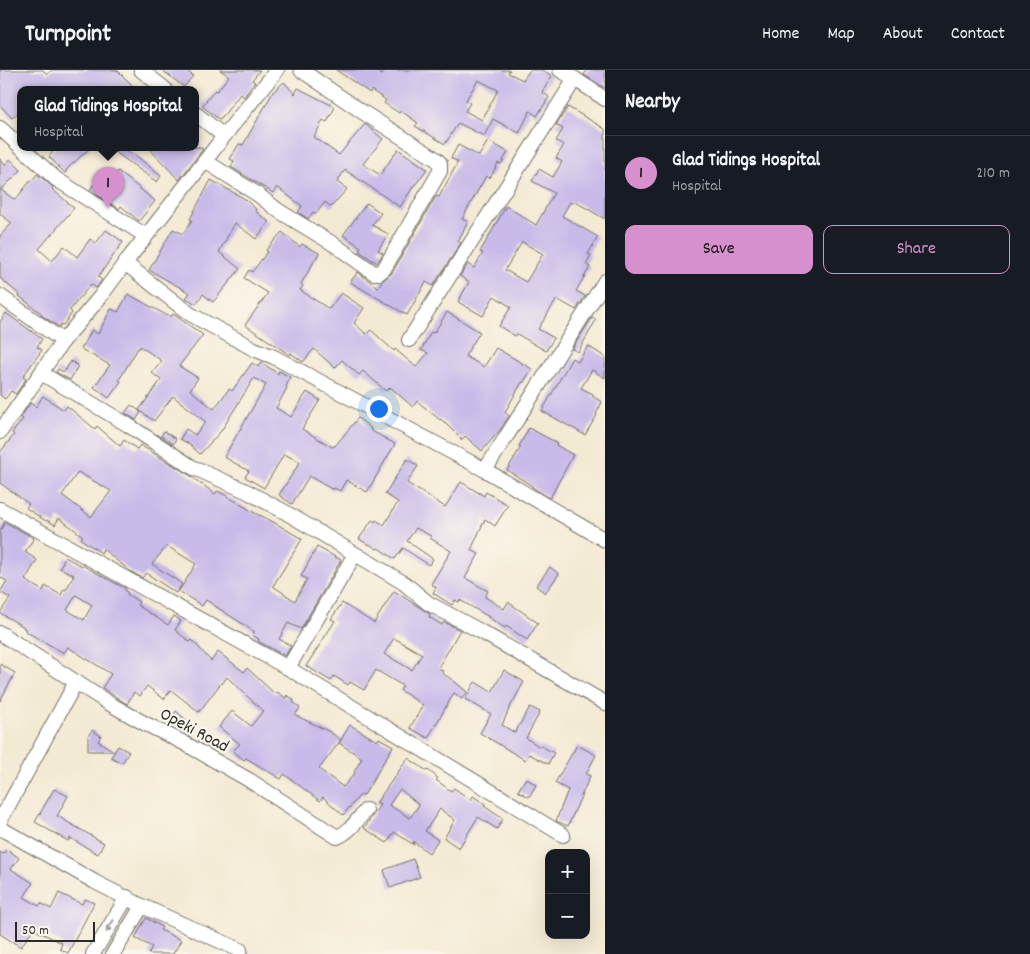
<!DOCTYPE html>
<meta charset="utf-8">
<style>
:root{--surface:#171b24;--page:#20242c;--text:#f1f3f6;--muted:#9ea1a6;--line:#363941;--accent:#d690ce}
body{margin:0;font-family:Dekko,sans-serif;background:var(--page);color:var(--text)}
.controls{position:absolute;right:15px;bottom:15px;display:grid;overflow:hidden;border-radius:10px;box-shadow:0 5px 20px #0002}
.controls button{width:45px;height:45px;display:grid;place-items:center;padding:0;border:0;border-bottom:1px solid var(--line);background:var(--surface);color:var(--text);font:25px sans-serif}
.scale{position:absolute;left:15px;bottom:12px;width:80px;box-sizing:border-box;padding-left:5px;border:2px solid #2b2b2b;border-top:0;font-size:14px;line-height:18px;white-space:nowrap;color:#2b2b2b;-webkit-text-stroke:4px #fbf7ec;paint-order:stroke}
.you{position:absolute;left:378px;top:338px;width:18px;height:18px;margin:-12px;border:4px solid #fff;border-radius:50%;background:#1a73e8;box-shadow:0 0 0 8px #1a73e833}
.badge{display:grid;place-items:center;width:32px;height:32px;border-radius:50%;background:var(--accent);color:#111;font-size:16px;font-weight:700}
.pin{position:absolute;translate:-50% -41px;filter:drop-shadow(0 1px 2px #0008)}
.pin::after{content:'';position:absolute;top:26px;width:18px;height:15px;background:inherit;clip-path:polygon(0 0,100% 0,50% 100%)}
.popup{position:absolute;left:17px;top:16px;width:182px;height:65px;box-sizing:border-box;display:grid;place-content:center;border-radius:10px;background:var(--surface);filter:drop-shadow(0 1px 4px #0005);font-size:16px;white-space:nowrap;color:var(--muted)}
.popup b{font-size:19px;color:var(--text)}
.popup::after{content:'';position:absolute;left:50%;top:100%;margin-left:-10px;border:10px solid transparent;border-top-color:var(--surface)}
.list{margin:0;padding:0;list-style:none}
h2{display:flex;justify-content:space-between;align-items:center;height:65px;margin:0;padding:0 20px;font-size:21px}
h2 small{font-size:16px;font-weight:400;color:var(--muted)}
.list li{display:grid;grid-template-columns:32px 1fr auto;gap:15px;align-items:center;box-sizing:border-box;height:75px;padding:0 20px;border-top:1px solid var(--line)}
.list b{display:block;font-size:19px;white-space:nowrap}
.list p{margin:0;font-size:16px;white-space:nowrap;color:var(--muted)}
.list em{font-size:16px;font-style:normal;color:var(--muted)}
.actions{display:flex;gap:10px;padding:15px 20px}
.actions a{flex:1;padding:11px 0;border:1px solid var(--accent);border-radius:10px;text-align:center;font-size:18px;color:var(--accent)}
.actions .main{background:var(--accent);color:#111}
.map{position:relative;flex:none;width:605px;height:884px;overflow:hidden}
header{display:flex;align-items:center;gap:30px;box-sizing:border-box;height:70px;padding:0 25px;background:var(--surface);border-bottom:1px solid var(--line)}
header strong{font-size:24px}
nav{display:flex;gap:28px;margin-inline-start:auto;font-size:18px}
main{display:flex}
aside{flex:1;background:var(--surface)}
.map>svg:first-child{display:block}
.building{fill:#c8bae9;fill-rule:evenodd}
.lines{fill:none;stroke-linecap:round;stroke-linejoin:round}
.minor-casing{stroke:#716e66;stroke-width:16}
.minor{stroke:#fff;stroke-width:14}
.oneway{fill:#a0a0a0}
.labels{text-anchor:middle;stroke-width:4;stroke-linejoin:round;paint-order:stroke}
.street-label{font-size:18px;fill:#2b2b2b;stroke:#fbf7ec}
</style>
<header>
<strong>Turnpoint</strong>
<nav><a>Home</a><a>Map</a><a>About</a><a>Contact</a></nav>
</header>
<main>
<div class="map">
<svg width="605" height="884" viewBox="0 0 605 884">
<rect width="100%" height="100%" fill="#fbf7ec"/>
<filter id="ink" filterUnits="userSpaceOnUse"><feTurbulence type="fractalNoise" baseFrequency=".02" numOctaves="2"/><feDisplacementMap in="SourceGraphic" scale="10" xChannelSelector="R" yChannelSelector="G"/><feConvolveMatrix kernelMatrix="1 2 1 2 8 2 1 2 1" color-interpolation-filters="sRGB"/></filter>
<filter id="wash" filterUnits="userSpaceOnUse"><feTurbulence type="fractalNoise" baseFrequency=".0096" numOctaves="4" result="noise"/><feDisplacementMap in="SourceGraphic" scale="20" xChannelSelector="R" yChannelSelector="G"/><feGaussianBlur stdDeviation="1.12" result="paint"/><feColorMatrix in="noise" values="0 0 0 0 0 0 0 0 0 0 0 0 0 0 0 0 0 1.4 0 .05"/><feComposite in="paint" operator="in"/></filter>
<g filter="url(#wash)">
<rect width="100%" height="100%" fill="#f3ead3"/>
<g id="blocks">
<g class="building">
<polygon points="0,0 43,0 47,4 52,0 117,0 136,19 20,19 20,41 12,48 0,35"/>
<polygon points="162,0 186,0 193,6 184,17"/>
<polygon points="220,0 260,0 252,10 255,12 244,27 240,24 220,50 202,36 215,20 217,21 229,6"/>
<path d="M336,0H374L382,5L386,0H510L508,3L523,10L530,0H542L552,6L542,22L549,27L537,46L530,41L519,63L493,49L484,66L458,53L445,74L415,56L418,53L401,41L399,43L384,33L386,30L371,20L370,23ZM478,10L498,20L482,50L465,41L470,33L466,30Z"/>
<polygon points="587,0 605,0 605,18 584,5"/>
<polygon points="284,12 295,24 298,18 335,37 327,52 323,50 314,67 339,85 365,54 383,69 363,94 380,105 398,79 427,99 416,114 415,114 400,137 345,100 337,112 347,119 331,137 325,132 316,144 313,142 308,149 298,142 302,136 277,117 273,123 231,97 234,91 230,89 239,74 243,75 273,22"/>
<path d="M568,37L605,59V149L574,131L572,134L570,132L562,146L598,167L588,184L591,185L586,194L590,197L576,221L585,226L576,240L557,229L538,259L554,268L546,281L517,264L515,266L499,256L511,237L494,226L483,246L458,232L469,212L460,206L468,194L474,198L483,183L480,182L506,136L536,155L554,123L532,111L539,99L553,107L562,92L556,88L564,75L556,71L563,59L556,55ZM522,172L543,184L526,212L505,200Z"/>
<polygon points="488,71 508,82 501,94 498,93 490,108 486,106 462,149 468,152 458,171 461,173 433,216 426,212 407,245 350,212 358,202 378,218 382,211 392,203 436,126 439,127 458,92 451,88 458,75 479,86"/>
<polygon points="56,77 91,77 68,98 65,103 49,87"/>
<polygon points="108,77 122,77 132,84 133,83 161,106 157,112"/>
<polygon points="148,77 200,77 203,79 179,110"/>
<polygon points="0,89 5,95 10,89 21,100 1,120 15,130 32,109 33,110 37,104 53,117 52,119 74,138 39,179 52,191 64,176 77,187 90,169 96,173 106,160 123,172 98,207 102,210 96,218 91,214 70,240 72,243 63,255 61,254 59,257 41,245 42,244 19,226 20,225 0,208 0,166 12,153 0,144"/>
<polygon points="118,101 155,131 139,151 121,136 119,139 90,120 94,114 103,120"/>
<polygon points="211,110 245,129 256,139 255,141 269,152 256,169 235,153 219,182 240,199 213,232 203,224 196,234 186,228 190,223 149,200 173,159 183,164 192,150 190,149"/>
<polygon points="367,133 381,143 372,155 388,164 378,180 383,183 377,193 359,181 361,177 343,165"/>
<polygon points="282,162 300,177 302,174 319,183 301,214 303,216 300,220 329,239 341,223 364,238 354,253 366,264 371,260 394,281 395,279 416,297 428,283 421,280 431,262 434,263 447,242 480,262 465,286 484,297 496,278 532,299 523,313 522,312 505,342 509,346 500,360 482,381 465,366 462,370 441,349 440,350 417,331 413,337 390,317 386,321 363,301 359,305 342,290 335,298 314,279 303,292 291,283 290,285 245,255 268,223 244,208 249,200 252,202 268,181 266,180"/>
<polygon points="128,224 166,245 167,244 171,247 173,244 203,265 179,296 198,308 190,320 214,339 229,319 232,321 252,293 258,297 261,292 278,304 279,301 290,307 286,317 287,318 276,338 291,347 307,322 320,330 302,359 332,377 334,376 335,376 358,348 371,358 370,360 395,374 367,422 346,410 340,421 334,418 333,420 309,406 292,434 279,425 300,392 284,384 264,418 245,407 249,401 224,387 266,315 254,308 221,361 200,384 189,374 180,369 186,359 195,365 206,352 173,326 154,351 139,340 161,310 152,303 162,291 140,276 139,279 138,278 119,310 121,311 109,328 94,317 110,295 81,279 92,260 98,264 111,239 118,242"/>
<polygon points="6,243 42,269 37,277 42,280 24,305 23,307 26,309 16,324 11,321 5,329 0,325 0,252"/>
<polygon points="592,248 596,250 578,282 572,279"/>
<polygon points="588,276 605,287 605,308 592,300 581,318 593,324 592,326 602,332 596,344 597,345 585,365 542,341 572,288 578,292"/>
<polygon points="71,291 78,296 70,310 56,302 58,299 64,302"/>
<path d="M43,326L64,340L67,336L95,359L97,356L120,376L124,370L137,379L140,375L191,406L202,415V414L215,424L217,421L225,425L260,446V445L275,453L302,469L273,516L295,531L307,509L301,506L317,477L341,490L301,559L288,553L279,569L291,576L285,586L258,571L259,569L252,565L255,562L206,530L202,536L179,521L196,494L167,476L152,494L182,514L176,523L146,503L142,508L130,501L103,479L101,483L81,469L83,466L59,448L55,455L47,450L46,451L26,438L29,434L0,413V382L14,365L12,363L23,349L21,347L30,333L36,337ZM78,402L111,421L91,447L62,425Z"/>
<polygon points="131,335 141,342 136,350 125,343"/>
<polygon points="529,358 557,373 556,375 573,385 550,428 532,417 532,416 507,400 521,377 519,376"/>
<polygon points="164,361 176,369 173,374 161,366"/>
<polygon points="407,389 418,396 407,413 445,437 461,412 484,426 486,422 508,435 495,456 485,449 471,480 479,484 465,508 488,521 485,527 504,539 508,532 538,553 527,570 506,556 505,558 488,547 489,547 460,530 459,532 455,530 452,535 433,523 436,517 431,514 451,481 430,468 431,466 416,458 407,471 433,489 429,495 403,478 395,489 378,478 377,479 369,474 369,475 359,469 372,450 375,452 376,450 384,455 398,432 385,424"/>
<path d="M5,452L34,468L25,482L37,490L25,510L43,521L45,516L61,525L64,519L66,520L74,505L60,498L65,487L82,496V495L126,519L125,521L128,523L127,524L139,532L137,535L168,555L174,546L181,551L175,560L190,572L192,570L211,591L218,582L244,602L247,598L275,624L277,622L286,628L287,625L294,630L293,632L300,638L295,645L330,662L341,670L319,699L343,717L355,703L354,702L362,688L339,673L350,655L377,671L379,668L393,676L364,725L361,724L343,745L323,727L320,731L284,704L281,709L246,688L244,690L233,681L240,674L219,657L232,641L251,656L263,641L227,607L222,614L221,613L199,642L171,620L164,629L147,616L140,626L134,622L127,634L102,618L111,604L68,577L64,583L25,561L26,559L23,558L24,557L0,543L10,528L0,522L7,511L0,507V461ZM76,525L92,535L84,550L67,540Z"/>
<polygon points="550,497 559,504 545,523 536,516"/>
<path d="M394,521L430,544L429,547L442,555L444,552L460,560L438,598L443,601L442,603L454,611L467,622L462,629L454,623L428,668L410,658L423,635L400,620L403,616L376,600L364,620L350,612L348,615L334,606L331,611L306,596L335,551L331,549L342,533L374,553ZM394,568L422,584L412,600L384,584Z"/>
<polygon points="0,594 15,603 0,631"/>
<polygon points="504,600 524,612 509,639 502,655 515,663 530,637 540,642 526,668 540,677 541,676 554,683 548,694 529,684 525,690 480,663 491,644 465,629 475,612 492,622"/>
<polygon points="176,641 194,657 190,664 170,650"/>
<polygon points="92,660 101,666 98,671 114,681 88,681 88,666"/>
<polygon points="577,675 596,685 586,704 590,706 568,756 556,751 568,720 555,713"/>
<polygon points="118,676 129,682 122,693 111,687"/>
<path d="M408,688L427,701L428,700L438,708L436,710L451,721L454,718L471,730L473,726L485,734L484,736L503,749L497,759L478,747L459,778L444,768L455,750L440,739L425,761L438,770L429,783L413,771L414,775L394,762L387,773L364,758L380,735L376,733ZM400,719L419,735L410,748L389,735Z"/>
<polygon points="526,708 536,715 529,727 518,721"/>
<polygon points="54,719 68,726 57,746 104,773 98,784 70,768 68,771 35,752"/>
<polygon points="7,779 19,788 11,799 33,813 24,827 39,836 41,833 51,839 59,823 82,834 85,829 94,833 68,883 60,879 62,873 33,859 21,877 0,864 0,782 3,784"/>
<polygon points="413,789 420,807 390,818 384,800"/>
<polygon points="146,848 162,857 160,860 181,870 173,884 148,884 152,877 135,868"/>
</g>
</g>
</g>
<g filter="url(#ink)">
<use href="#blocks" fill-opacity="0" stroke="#716e66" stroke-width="1"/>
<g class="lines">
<defs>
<g id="minor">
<polyline points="141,0 165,19"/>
<polyline points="560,0 575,9 605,29"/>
<polyline points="196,44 224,66"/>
<polyline points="0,58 21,77"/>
<polyline points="21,77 56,109 146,166"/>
<polyline points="205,91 257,124 279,141 335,175 374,203 379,203 384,199 440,101 440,93 436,89 361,41 301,0"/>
<polyline points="125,193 190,244 254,279 274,287 485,400 605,470"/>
<polyline points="0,226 63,271"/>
<polyline points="409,270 575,9"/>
<polyline points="41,303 128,355 192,397 246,421 285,442 404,513 428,533 480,561 605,633"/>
<polyline points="0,362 63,271 100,227 125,193 205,91 224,66 277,0"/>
<polyline points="485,400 605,211"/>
<polyline points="0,439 288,598 563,765"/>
<path d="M0,563L110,634L144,653L184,673L249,710L337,767C350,762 357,750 366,740"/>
<polyline points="288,598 355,484"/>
<polyline points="0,751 76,612"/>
<polyline points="0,758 95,812 142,836 240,880"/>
<polyline points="93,884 127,827"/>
<polyline points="113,884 142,836"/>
</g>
</defs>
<use href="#minor" class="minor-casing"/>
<use href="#minor" class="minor"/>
</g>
<defs><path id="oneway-solid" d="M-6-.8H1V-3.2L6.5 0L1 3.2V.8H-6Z" transform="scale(1.25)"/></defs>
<use class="oneway" href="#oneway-solid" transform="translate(110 856) rotate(121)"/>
</g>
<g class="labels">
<g class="street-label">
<text transform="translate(195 659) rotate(28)" y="6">Opeki Road</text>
</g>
</g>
</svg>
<div class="controls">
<button>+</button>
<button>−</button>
</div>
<div class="scale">50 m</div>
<div class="you"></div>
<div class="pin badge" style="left:108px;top:138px">1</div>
<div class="popup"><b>Glad Tidings Hospital</b>Hospital</div>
</div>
<aside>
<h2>Nearby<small></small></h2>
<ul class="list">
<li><span class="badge">1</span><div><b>Glad Tidings Hospital</b><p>Hospital</p></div><em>210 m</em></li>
</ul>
<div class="actions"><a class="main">Save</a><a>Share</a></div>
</aside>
</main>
